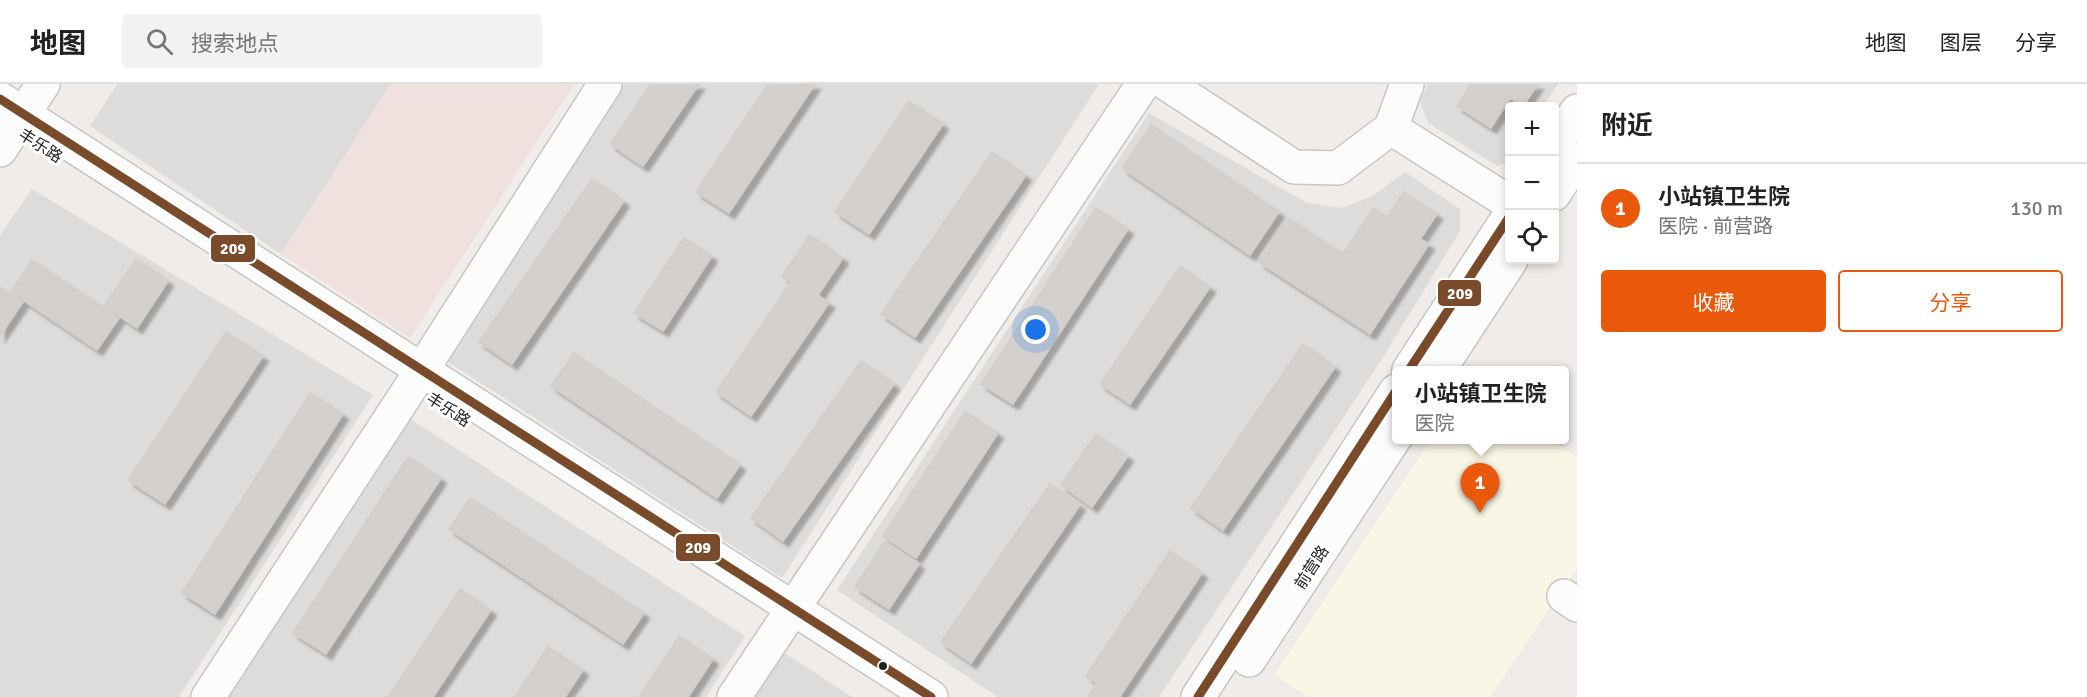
<!DOCTYPE html>
<html lang="zh">
<meta charset="utf-8">
<style>
:root{--surface:#fff;--page:#f2f2f2;--text:#222;--muted:#767676;--line:#e0e0e0;--accent:#ea580c}
body{margin:0;font-family:Signika,"Noto Sans SC",sans-serif;background:var(--page);color:var(--text)}
.controls{position:absolute;right:18px;top:18px;display:grid;overflow:hidden;border-radius:6px;box-shadow:0 3px 9px #0003}
.controls button{width:54px;height:54px;display:grid;place-items:center;padding:0;border:0;border-bottom:2px solid var(--line);background:var(--surface);color:var(--text);font:30px sans-serif}
.you{position:absolute;left:1036px;top:246px;width:21px;height:21px;margin:-15px;border:4px solid #fff;border-radius:50%;background:#1a73e8;box-shadow:0 0 0 9px #1a73e833}
.badge{display:grid;place-items:center;width:39px;height:39px;border-radius:50%;background:var(--accent);color:#fff;font-size:20px;font-weight:700}
.pin{position:absolute;translate:-50% -50px;filter:drop-shadow(0 2px 3px #0008)}
.pin::after{content:'';position:absolute;top:32px;width:21px;height:18px;background:inherit;clip-path:polygon(0 0,100% 0,50% 100%)}
.popup{position:absolute;left:1392px;top:282px;width:177px;height:78px;box-sizing:border-box;display:grid;place-content:center;border-radius:6px;background:var(--surface);filter:drop-shadow(0 2px 4px #0005);font-size:20px;white-space:nowrap;color:var(--muted)}
.popup b{font-size:22px;color:var(--text)}
.popup::after{content:'';position:absolute;left:50%;top:100%;margin-left:-12px;border:12px solid transparent;border-top-color:var(--surface)}
.list{margin:0;padding:0;list-style:none}
h2{display:flex;justify-content:space-between;align-items:center;height:78px;margin:0;padding:0 24px;font-size:26px}
h2 small{font-size:20px;font-weight:400;color:var(--muted)}
.list li{display:grid;grid-template-columns:39px 1fr auto;gap:18px;align-items:center;box-sizing:border-box;height:90px;padding:0 24px;border-top:2px solid var(--line)}
.list b{display:block;font-size:22px;white-space:nowrap}
.list p{margin:0;font-size:20px;white-space:nowrap;color:var(--muted)}
.list em{font-size:20px;font-style:normal;color:var(--muted)}
.actions{display:flex;gap:12px;padding:18px 24px}
.actions a{flex:1;padding:14px 0;border:2px solid var(--accent);border-radius:6px;text-align:center;font-size:21px;color:var(--accent)}
.actions .main{background:var(--accent);color:#fff}
.icon{flex:none;width:33px;height:33px;fill:none;stroke:currentColor;stroke-width:2;stroke-linecap:round;stroke-linejoin:round}
.map{position:relative;flex:none;width:1577px;height:613px;overflow:hidden}
header{display:flex;align-items:center;gap:36px;box-sizing:border-box;height:84px;padding:0 30px;background:var(--surface);border-bottom:2px solid var(--line)}
header strong{font-size:28px}
nav{display:flex;gap:33px;margin-inline-start:auto;font-size:21px}
.search{width:420px;height:54px;background:var(--page);display:flex;align-items:center;gap:15px;box-sizing:border-box;padding:0 21px;border-radius:6px;color:var(--muted);font-size:22px}
main{display:flex}
aside{flex:1;background:var(--surface)}
.map>svg:first-child{display:block}
.residential{fill:#dedcda}
.commercial{fill:#f0e1df}
.education{fill:#f8f6e5}
.building{fill:#d3d0ce;stroke:#d2cecb;stroke-width:1.5;filter:url(#shadow)}
.lines{fill:none;stroke-linecap:round;stroke-linejoin:round}
.minor-casing{stroke:#c7c6c5;stroke-width:36}
.minor{stroke:#fdfcfc;stroke-width:33}
.bus-1-casing{stroke:#fff;stroke-width:14}
.bus-1{stroke:#7a4b2a;stroke-width:9}
.bus-dot{fill:#202020;stroke:#fff;stroke-width:2}
.labels{text-anchor:middle;stroke-width:6;stroke-linejoin:round;paint-order:stroke}
.street-label{font-size:16px;fill:#202020;stroke:#fff}
.line-badge{stroke:#fff;stroke-width:2}
.badge-label{font-size:16px;text-anchor:middle;font-weight:bold;fill:#fff}
</style>
<header>
<strong>地图</strong>
<div class="search"><svg class="icon" aria-label="search" viewBox="0 0 24 24"><circle cx="10" cy="10" r="6"/><path d="M15 15l6 6"/></svg>搜索地点</div>
<nav><a>地图</a><a>图层</a><a>分享</a></nav>
</header>
<main>
<div class="map">
<svg width="1577" height="613" viewBox="0 0 1577 613">
<defs>
<filter id="shadow"><feDropShadow dx="5.5" dy="5.5" stdDeviation="1.5" flood-color="#0004"/></filter>
</defs>
<rect width="100%" height="100%" fill="#efece9"/>
<g class="residential">
<polygon points="117,0 391,0 281,170 90,42"/>
<polygon points="625,0 1099,0 782,494 445,276"/>
<polygon points="1428,0 1558,0 1543,22 1510,22 1509,74 1506,79 1497,82 1428,39 1420,17"/>
<polygon points="1149,29 1307,119 1342,124 1374,111 1405,88 1460,125 1460,147 1382,275 1159,613 998,613 837,506"/>
<polygon points="32,105 373,311 179,613 0,613 0,151"/>
<polygon points="409,334 745,552 706,613 229,613"/>
<polygon points="783,568 852,613 754,613"/>
</g>
<polygon class="commercial" points="391,0 574,0 410,254 281,170"/>
<polygon class="education" points="1431,356 1550,356 1577,373 1577,484 1490,613 1309,613 1274,591"/>
<g class="building">
<polygon points="651,0 699,0 643,82 610,60"/>
<polygon points="768,0 815,0 729,129 696,108"/>
<polygon points="1471,0 1538,0 1523,22 1510,14 1491,44 1457,22"/>
<polygon points="909,17 943,40 869,150 835,128"/>
<polygon points="1151,41 1279,128 1250,171 1122,84"/>
<polygon points="992,68 1026,91 915,253 881,230"/>
<polygon points="592,95 624,117 512,280 479,258"/>
<polygon points="1404,108 1437,130 1420,155 1429,160 1370,250 1259,178 1288,134 1343,170 1373,124 1387,133"/>
<polygon points="1096,124 1128,145 1013,320 981,300"/>
<polygon points="810,151 843,174 818,211 829,219 751,332 716,308 791,198 782,192"/>
<polygon points="684,154 712,172 663,247 634,229"/>
<polygon points="136,175 168,197 137,244 104,222"/>
<polygon points="32,176 119,234 97,266 11,208"/>
<polygon points="1180,182 1210,203 1130,320 1100,300"/>
<polygon points="0,203 23,218 0,252"/>
<polygon points="226,248 263,272 165,420 128,396"/>
<polygon points="1303,260 1335,283 1223,446 1191,424"/>
<polygon points="574,269 740,381 717,414 551,302"/>
<polygon points="861,277 894,300 783,457 751,434"/>
<polygon points="310,309 343,330 215,530 182,509"/>
<polygon points="965,328 998,349 916,474 883,452"/>
<polygon points="1096,350 1128,372 1092,423 1061,401"/>
<polygon points="408,373 441,394 326,570 293,549"/>
<polygon points="1050,400 1080,421 971,579 941,558"/>
<polygon points="470,414 644,529 623,560 449,445"/>
<polygon points="885,457 919,480 889,525 855,503"/>
<polygon points="1170,467 1202,489 1120,612 1121,613 1088,613 1097,600 1086,592"/>
<polygon points="460,505 491,526 433,613 388,613"/>
<polygon points="679,552 713,575 688,613 639,613"/>
<polygon points="548,563 583,586 565,613 515,613"/>
</g>
<g class="lines">
<defs>
<g id="minor">
<polyline points="1167,0 1294,83 1338,84 1391,44 1407,0"/>
<polyline points="0,15 931,613"/>
<polyline points="1391,44 1510,119"/>
<polyline points="1554,62 1577,27"/>
<polyline points="0,66 43,0"/>
<polyline points="1554,110 1577,75"/>
<polyline points="1409,286 1510,131"/>
<polyline points="1439,286 1511,176"/>
<polyline points="1564,512 1577,521"/>
<polyline points="1249,576 1396,352"/>
<polyline points="208,613 422,286 605,0"/>
<polyline points="734,613 1143,0"/>
<polyline points="1198,613 1396,307"/>
</g>
</defs>
<use href="#minor" class="minor-casing"/>
<use href="#minor" class="minor"/>
<defs>
<g id="bus-1">
<polyline points="0,15 931,613"/>
<polyline points="1409,286 1510,132"/>
<polyline points="1198,613 1396,307"/>
</g>
</defs>
<use href="#bus-1" class="bus-1-casing"/>
<use href="#bus-1" class="bus-1"/>
</g>
<circle class="bus-dot" cx="883" cy="582" r="5"/>
<g class="labels">
<g class="street-label">
<text transform="translate(41 61) rotate(33)" y="6">丰乐路</text>
<text transform="translate(449 325) rotate(33)" y="6">丰乐路</text>
<text transform="translate(1311 483) rotate(-57)" y="6">前营路</text>
</g>
</g>
<g class="line-badge">
<rect x="210" y="150" width="46" height="29" rx="6" fill="#7a4b2a"/>
<rect x="1437" y="195" width="45" height="28" rx="6" fill="#7a4b2a"/>
<rect x="675" y="449" width="46" height="29" rx="6" fill="#7a4b2a"/>
</g>
<g class="badge-label">
<text x="233" y="170">209</text>
<text x="1460" y="215">209</text>
<text x="698" y="469">209</text>
</g>
</svg>
<div class="controls">
<button>+</button>
<button>−</button>
<button><svg class="icon" aria-label="locate" viewBox="0 0 24 24"><circle cx="12" cy="12" r="6"/><path d="M12 2v4M12 18v4M2 12h4M18 12h4"/></svg></button>
</div>
<div class="you"></div>
<div class="pin badge" style="left:1480px;top:429px">1</div>
<div class="popup"><b>小站镇卫生院</b>医院</div>
</div>
<aside>
<h2>附近<small></small></h2>
<ul class="list">
<li><span class="badge">1</span><div><b>小站镇卫生院</b><p>医院 · 前营路</p></div><em>130 m</em></li>
</ul>
<div class="actions"><a class="main">收藏</a><a>分享</a></div>
</aside>
</main>
